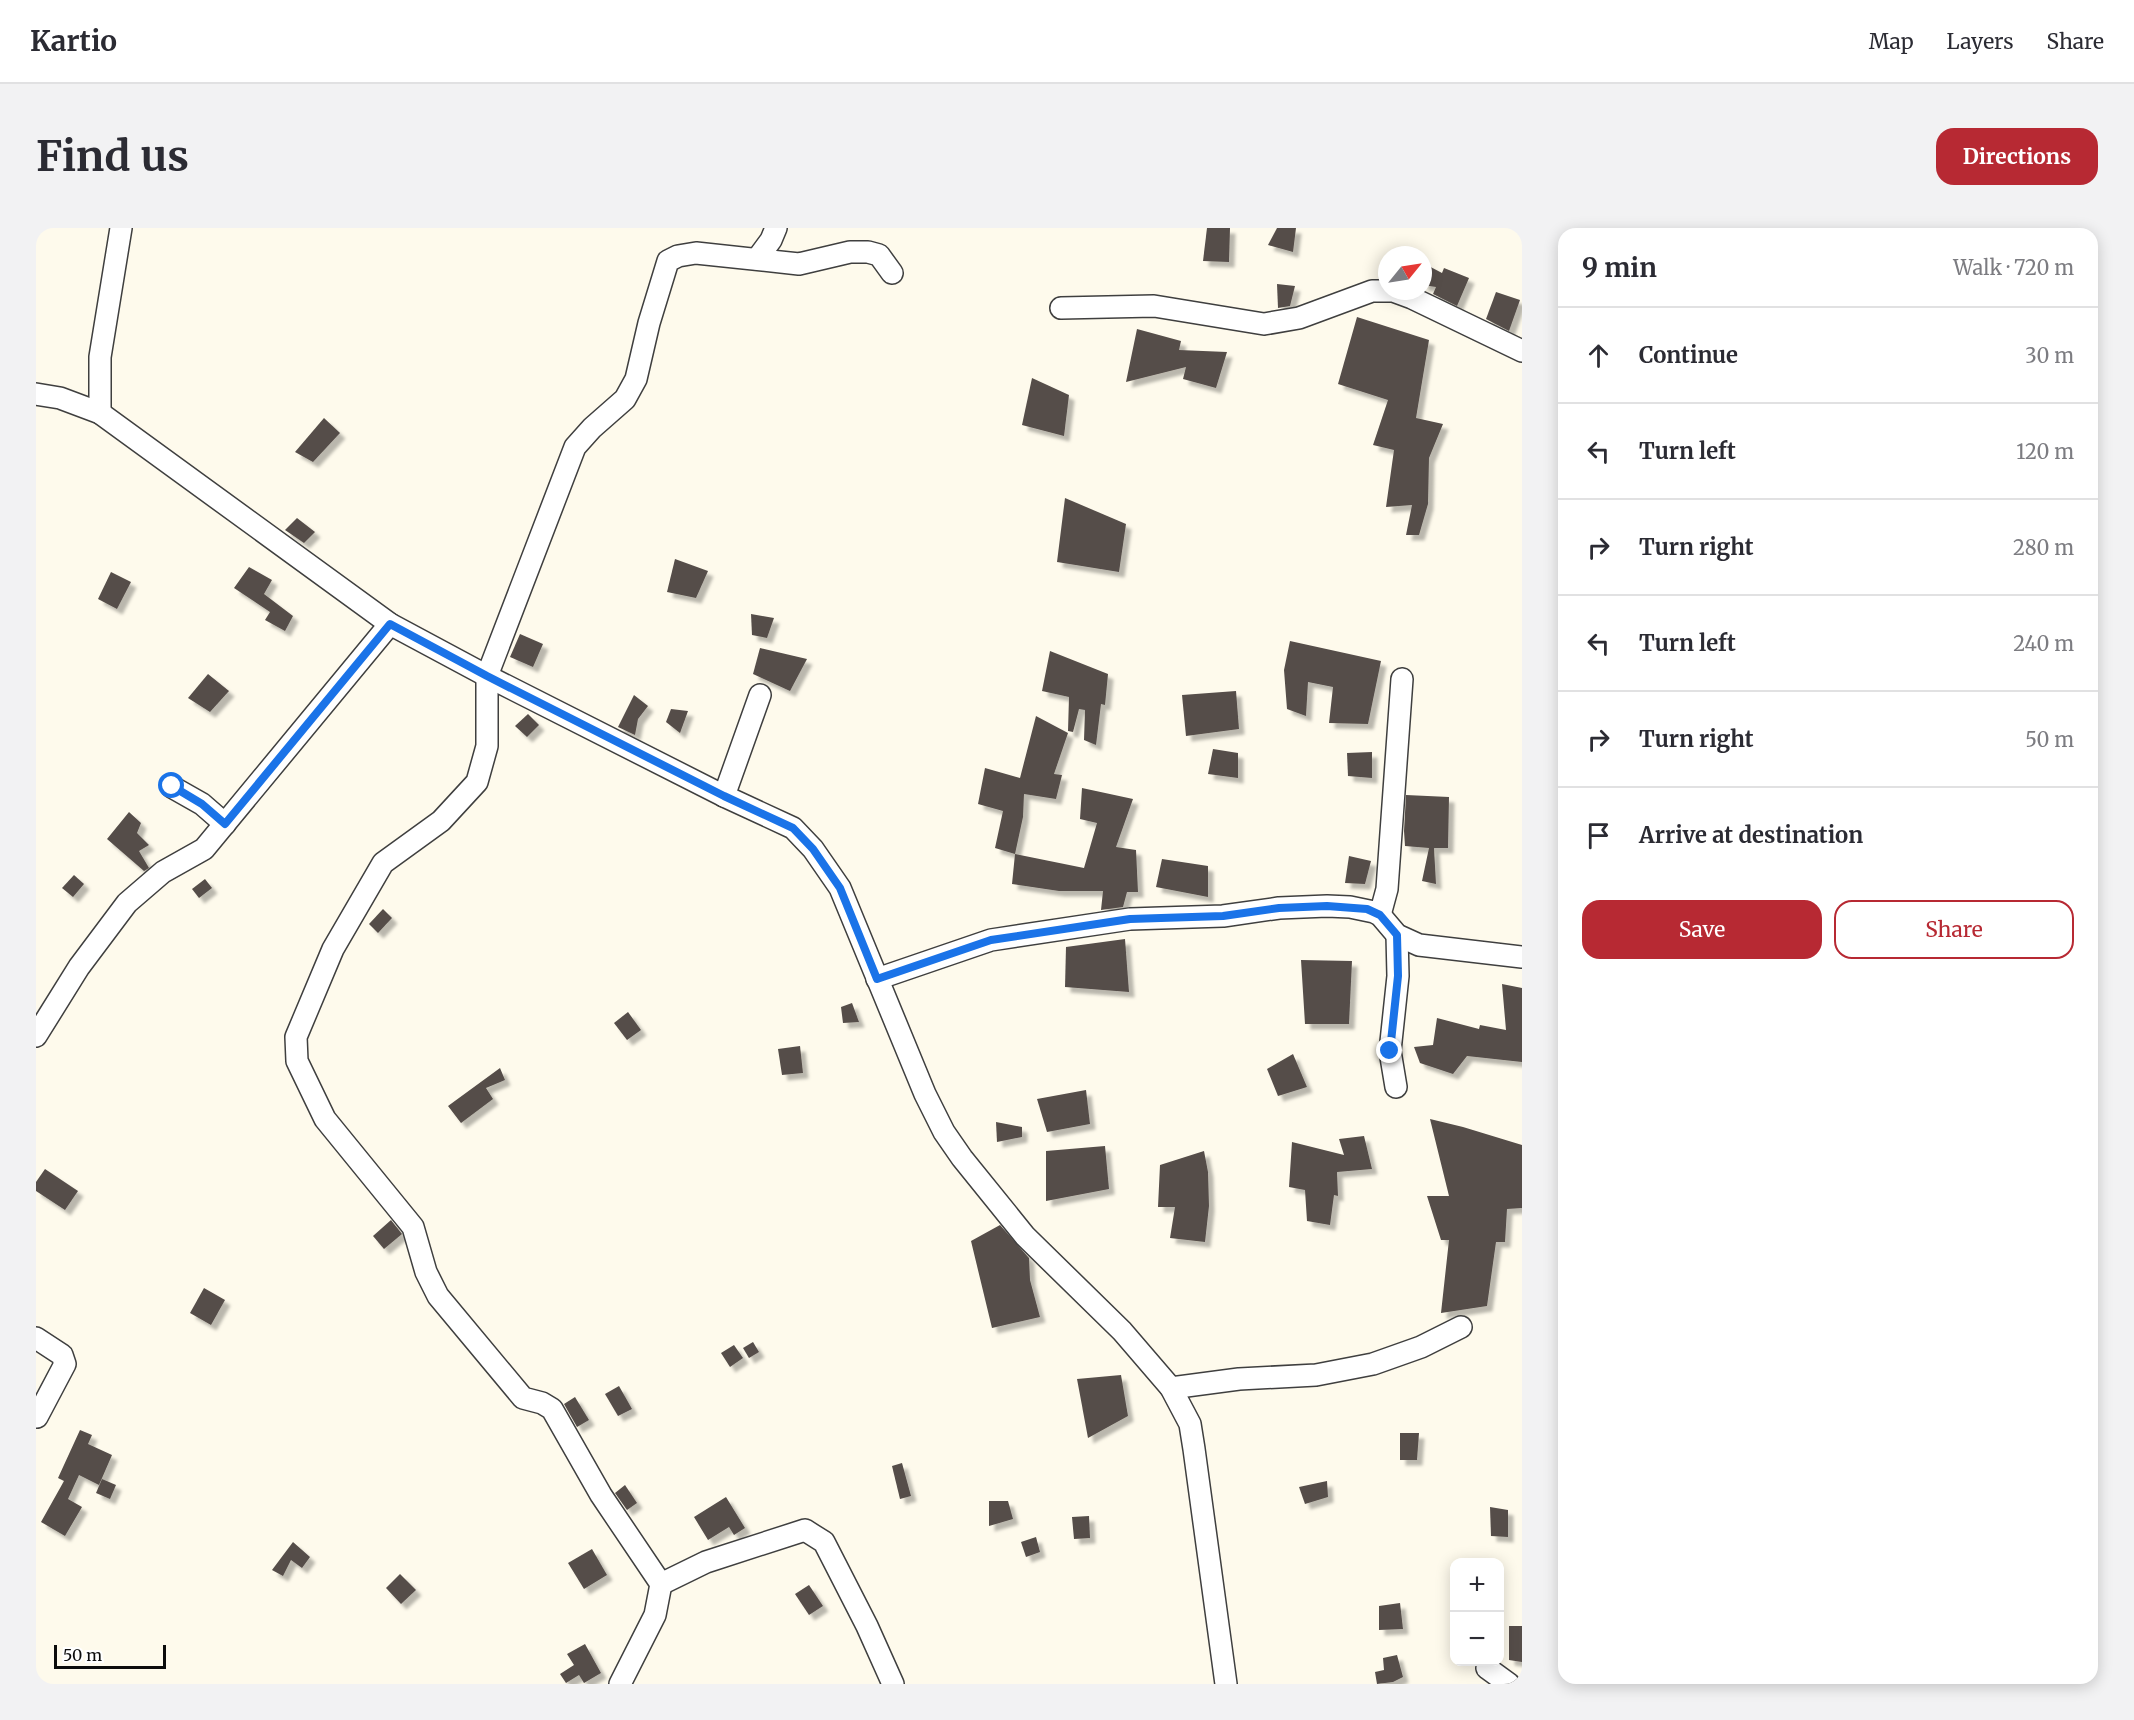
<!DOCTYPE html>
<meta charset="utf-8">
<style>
:root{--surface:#fff;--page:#f2f2f3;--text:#2b2b33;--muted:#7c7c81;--line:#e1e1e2;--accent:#b72933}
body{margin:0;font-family:Merriweather,serif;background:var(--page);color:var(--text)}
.controls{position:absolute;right:18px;bottom:18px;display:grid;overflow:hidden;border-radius:12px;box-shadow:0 3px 15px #0003}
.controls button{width:54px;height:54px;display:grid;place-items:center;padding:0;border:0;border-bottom:2px solid var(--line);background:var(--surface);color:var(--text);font:30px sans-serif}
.compass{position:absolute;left:1342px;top:18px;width:54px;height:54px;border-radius:50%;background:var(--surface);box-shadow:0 3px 15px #0003;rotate:60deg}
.scale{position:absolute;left:18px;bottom:15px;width:112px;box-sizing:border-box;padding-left:6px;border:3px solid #0c0c0c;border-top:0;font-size:16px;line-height:21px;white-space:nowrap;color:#0c0c0c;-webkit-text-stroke:4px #fff;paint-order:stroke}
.stop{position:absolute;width:18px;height:18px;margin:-14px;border:4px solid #1a73e8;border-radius:50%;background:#fff}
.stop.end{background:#1a73e8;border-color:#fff;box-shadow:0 2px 6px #0008}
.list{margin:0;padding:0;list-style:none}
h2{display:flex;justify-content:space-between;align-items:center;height:78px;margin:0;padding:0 24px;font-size:26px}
h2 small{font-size:20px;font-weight:400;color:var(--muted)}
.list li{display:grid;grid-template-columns:39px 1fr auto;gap:18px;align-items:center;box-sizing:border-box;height:96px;padding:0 24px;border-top:2px solid var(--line)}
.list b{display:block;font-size:22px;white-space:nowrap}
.list em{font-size:20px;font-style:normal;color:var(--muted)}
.actions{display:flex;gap:12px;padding:18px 24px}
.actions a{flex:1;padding:14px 0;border:2px solid var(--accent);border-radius:18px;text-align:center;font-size:21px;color:var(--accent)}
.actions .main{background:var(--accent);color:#fff}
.icon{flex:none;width:33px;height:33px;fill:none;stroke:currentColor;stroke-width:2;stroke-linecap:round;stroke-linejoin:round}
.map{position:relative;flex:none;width:1486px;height:1456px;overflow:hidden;border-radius:18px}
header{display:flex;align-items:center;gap:36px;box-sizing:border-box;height:84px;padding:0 30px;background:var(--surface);border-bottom:2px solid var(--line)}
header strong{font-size:28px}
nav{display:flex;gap:33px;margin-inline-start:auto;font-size:21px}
.intro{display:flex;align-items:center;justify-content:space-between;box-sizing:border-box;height:144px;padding:0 36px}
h1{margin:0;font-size:42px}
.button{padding:15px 27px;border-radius:18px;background:var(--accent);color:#fff;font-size:21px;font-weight:700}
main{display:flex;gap:36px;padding:0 36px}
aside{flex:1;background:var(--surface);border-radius:18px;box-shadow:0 3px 15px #0003}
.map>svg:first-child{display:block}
.building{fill:#554d49;filter:url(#shadow)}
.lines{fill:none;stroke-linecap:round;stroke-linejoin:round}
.minor-casing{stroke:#3f3f3f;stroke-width:24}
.minor{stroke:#fff;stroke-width:21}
.route{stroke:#1a73e8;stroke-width:8}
</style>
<header>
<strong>Kartio</strong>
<nav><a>Map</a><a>Layers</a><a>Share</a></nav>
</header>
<div class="intro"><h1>Find us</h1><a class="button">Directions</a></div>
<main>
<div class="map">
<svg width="1486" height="1456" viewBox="0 0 1486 1456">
<defs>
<filter id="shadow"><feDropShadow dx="5.5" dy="5.5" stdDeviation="1.5" flood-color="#0004"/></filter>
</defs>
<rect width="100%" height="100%" fill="#fefaec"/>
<g class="building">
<polygon points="1171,0 1194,0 1193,34 1167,33"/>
<polygon points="1241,0 1260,0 1257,24 1232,17"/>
<polygon points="1387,35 1406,45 1408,40 1433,50 1421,78 1397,66 1400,59 1387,57"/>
<polygon points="1241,56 1259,58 1254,78 1242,80"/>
<polygon points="1460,64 1484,72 1473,103 1450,91"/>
<polygon points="1321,89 1393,112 1380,190 1407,196 1393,230 1392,276 1383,307 1370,307 1376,277 1350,279 1358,222 1337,217 1352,172 1302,156"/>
<polygon points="1101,101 1145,113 1143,122 1191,124 1180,160 1147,151 1150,139 1090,154"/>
<polygon points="996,150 1033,167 1028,208 986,197"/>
<polygon points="288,190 304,205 277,234 259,224"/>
<polygon points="1029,270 1090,296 1083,344 1021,334"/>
<polygon points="261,290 279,304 268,315 249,302"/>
<polygon points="639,331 672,343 660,370 631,364"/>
<polygon points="213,339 236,352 228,366 257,388 249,403 229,392 234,384 198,360"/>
<polygon points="75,344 95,354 81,381 62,371"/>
<polygon points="715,386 738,390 731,410 716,407"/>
<polygon points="484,406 507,416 497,439 474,429"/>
<polygon points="1254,413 1345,433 1332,496 1293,495 1297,459 1272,454 1270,488 1251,481 1248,442"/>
<polygon points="724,420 771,431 754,463 717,446"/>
<polygon points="1014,423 1072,446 1069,477 1065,476 1060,517 1048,512 1049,482 1043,481 1037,504 1032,503 1033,469 1006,463"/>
<polygon points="172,446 193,463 174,484 152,470"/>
<polygon points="1200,463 1203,501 1150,508 1146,467"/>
<polygon points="598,467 612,478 602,491 599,507 582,499"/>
<polygon points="635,481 652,483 644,505 630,494"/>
<polygon points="492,486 503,497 491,509 479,498"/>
<polygon points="1000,488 1032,505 1018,546 1026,547 1020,571 988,566 987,589 979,626 959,620 967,583 942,576 949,540 984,550"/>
<polygon points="1177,521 1202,525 1202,550 1172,546"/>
<polygon points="1336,524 1336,550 1312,548 1311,525"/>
<polygon points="1046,560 1097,571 1080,619 1100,622 1102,664 1091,664 1087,679 1065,682 1067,663 1023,663 976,656 979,626 1048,640 1061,595 1044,591"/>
<polygon points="1370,567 1413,569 1412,620 1398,620 1400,656 1386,653 1393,620 1369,618 1368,603"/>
<polygon points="93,584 105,595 101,605 113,617 103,623 113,640 108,643 71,611"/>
<polygon points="1313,628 1335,633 1329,656 1309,655"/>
<polygon points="1126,631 1172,638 1172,669 1120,659"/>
<polygon points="38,647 48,656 37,669 26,660"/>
<polygon points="169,651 176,660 163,670 156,661"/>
<polygon points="347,681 356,690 342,705 333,696"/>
<polygon points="1089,711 1093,764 1029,759 1030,719"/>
<polygon points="1265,732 1316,733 1313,796 1269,796"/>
<polygon points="1466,756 1486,760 1486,834 1431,828 1417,846 1384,835 1378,819 1397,817 1401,790 1443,801 1444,797 1470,802"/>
<polygon points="816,775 823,794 807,795 805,779"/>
<polygon points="592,784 605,802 591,812 578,795"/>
<polygon points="764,818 767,845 746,847 742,821"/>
<polygon points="1257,826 1271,859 1242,868 1231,841"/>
<polygon points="464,840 469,852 450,860 457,871 425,895 412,878"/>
<polygon points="1050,862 1054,896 1011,904 1001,871"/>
<polygon points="1394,891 1427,899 1486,917 1486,980 1471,981 1469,1014 1460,1014 1451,1078 1405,1085 1413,1012 1405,1012 1391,968 1413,968"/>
<polygon points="960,894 986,899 986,909 961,914"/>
<polygon points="1328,908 1336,941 1301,944 1302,968 1298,967 1294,997 1271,993 1269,962 1253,959 1256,914 1308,927 1303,911"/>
<polygon points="1069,918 1073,961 1010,973 1010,923"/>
<polygon points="1168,923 1172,944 1173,978 1169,1014 1134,1010 1139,979 1122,979 1124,937"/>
<polygon points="9,941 42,963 29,982 0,963 0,954"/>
<polygon points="355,992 366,1006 348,1021 337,1008"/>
<polygon points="964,997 993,1030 994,1052 1004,1089 956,1100 935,1013"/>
<polygon points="168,1060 189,1072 175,1097 154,1085"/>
<polygon points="717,1114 723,1124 713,1130 707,1120"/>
<polygon points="698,1117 707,1130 694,1139 685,1125"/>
<polygon points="1085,1147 1092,1188 1052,1210 1041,1151"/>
<polygon points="583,1158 596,1181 582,1188 569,1166"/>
<polygon points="539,1169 553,1192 541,1199 528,1176"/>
<polygon points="44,1202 56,1207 52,1216 76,1227 63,1257 43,1247 32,1271 46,1279 29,1308 5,1294 28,1253 22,1250"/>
<polygon points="1364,1205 1383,1205 1381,1232 1364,1232"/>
<polygon points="866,1235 875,1268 864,1271 856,1238"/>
<polygon points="66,1251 80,1257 74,1271 60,1265"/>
<polygon points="1291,1253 1292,1269 1269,1276 1263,1259"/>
<polygon points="589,1257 601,1275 591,1282 579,1265"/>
<polygon points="690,1269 709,1300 698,1307 693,1299 672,1312 658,1289"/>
<polygon points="953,1273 972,1273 977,1291 953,1298"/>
<polygon points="1454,1279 1472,1282 1472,1309 1455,1308"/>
<polygon points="1053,1288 1054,1310 1038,1311 1036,1289"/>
<polygon points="1000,1309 1004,1324 990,1329 985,1314"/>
<polygon points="257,1314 274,1329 266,1340 255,1332 247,1348 236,1342"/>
<polygon points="556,1321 571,1347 548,1361 532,1335"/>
<polygon points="364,1346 380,1362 365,1376 350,1360"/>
<polygon points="773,1357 787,1378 773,1387 759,1366"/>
<polygon points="1364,1375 1367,1401 1343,1402 1343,1378"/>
<polygon points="1473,1398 1486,1398 1486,1434 1473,1432"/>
<polygon points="549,1416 565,1445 548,1455 543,1447 530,1455 524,1446 538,1437 531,1426"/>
<polygon points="1361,1427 1367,1449 1357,1454 1341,1456 1339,1444 1348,1442 1347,1430"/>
</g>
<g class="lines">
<defs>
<g id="minor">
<polyline points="721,31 735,12 740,0"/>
<polyline points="1025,80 1118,78 1228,96 1263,90 1336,63 1357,63 1376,70 1486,123"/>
<polyline points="0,166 24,170 64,185 354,396 451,448 688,568 757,600 777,621 804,660 889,866 908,904 926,930 989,1008 1086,1103 1135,1160 1154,1196 1158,1221 1190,1456"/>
<polyline points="64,185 64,129 85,0"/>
<polyline points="136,559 166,576 189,596"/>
<polyline points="688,568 724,467"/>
<polyline points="1344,687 1351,661 1366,451"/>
<polyline points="841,751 955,712 1094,691 1187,688 1243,680 1291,678 1314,679 1338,684 1344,687 1361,707 1383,717 1486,729"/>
<polyline points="0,808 43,739 91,675 127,644 168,621 354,396"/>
<polyline points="1360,859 1354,823 1362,748 1361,707"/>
<polyline points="0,1110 26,1127 29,1136 1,1189"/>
<polyline points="1135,1160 1203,1151 1280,1147 1337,1136 1385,1119 1425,1099"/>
<polyline points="625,1356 670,1334 769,1302 788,1314 831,1398 857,1456"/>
<polyline points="1451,1440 1473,1456"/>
<polyline points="584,1456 619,1387 625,1356 565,1267 516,1181 506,1175 487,1170 402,1068 390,1044 377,999 289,891 261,833 260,809 297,721 347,635 405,593 441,554 451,518 451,448 539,219 556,200 589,171 600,151 613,95 632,33 642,28 660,25 763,36 814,24 832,24 843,27 856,45"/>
</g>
</defs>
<use href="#minor" class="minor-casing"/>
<use href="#minor" class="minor"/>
</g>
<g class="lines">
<polyline class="route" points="136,558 166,576 189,596 354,396 451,448 688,568 757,600 777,621 804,660 841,751 955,712 1094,691 1187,688 1243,680 1291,678 1331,681 1344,687 1361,707 1362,748 1354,823"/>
</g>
</svg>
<div class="controls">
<button>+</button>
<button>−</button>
</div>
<svg class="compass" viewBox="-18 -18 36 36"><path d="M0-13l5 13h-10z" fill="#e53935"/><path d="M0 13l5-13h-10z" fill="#7c7c81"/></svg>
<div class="scale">50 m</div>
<div class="stop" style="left:136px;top:558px"></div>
<div class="stop end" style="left:1354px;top:823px"></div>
</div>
<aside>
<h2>9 min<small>Walk · 720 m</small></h2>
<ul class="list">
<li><svg class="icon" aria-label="ahead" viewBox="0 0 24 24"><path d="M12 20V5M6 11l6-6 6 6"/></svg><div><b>Continue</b></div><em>30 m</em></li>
<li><svg class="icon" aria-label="left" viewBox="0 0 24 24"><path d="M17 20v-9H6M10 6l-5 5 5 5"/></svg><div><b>Turn left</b></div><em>120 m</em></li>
<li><svg class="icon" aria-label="right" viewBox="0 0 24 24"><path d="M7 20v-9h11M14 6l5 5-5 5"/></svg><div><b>Turn right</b></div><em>280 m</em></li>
<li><svg class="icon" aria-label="left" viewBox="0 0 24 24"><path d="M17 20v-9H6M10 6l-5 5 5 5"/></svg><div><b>Turn left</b></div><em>240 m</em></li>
<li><svg class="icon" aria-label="right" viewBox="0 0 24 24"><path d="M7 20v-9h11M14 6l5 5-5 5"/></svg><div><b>Turn right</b></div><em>50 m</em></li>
<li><svg class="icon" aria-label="arrive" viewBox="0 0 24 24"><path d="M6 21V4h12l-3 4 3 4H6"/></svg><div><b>Arrive at destination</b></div></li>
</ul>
<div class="actions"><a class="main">Save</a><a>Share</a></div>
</aside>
</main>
